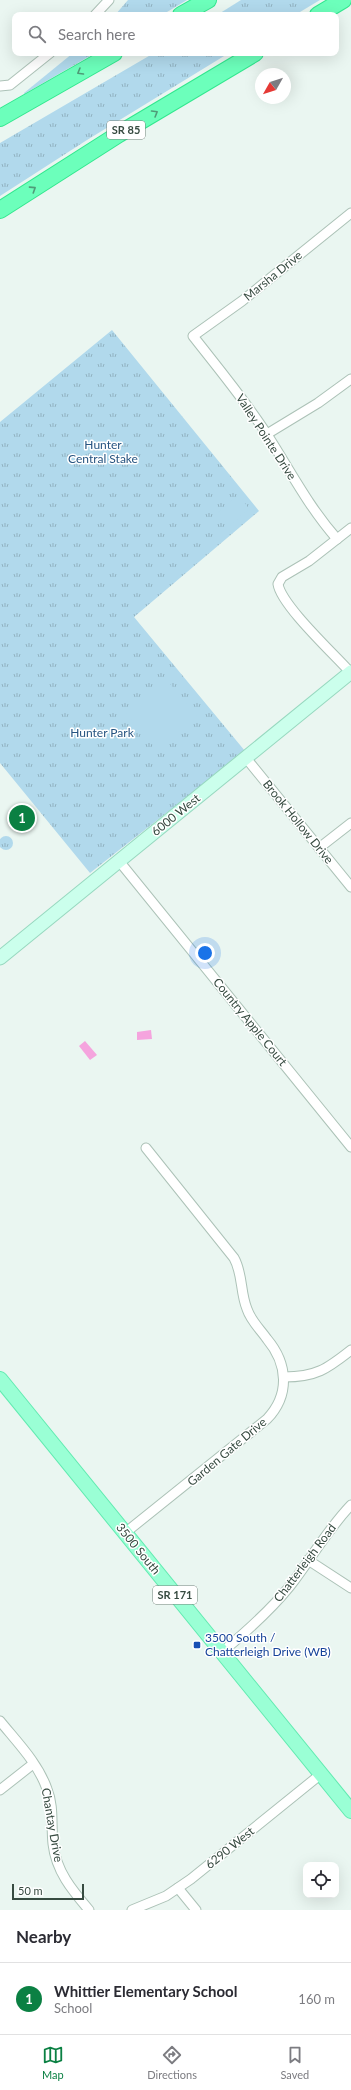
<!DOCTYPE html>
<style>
:root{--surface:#fff;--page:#f7f7f7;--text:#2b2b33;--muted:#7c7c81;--line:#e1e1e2;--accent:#0b8043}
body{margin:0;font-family:Lato,sans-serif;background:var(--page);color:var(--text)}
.controls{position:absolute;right:12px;bottom:12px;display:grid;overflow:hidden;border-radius:8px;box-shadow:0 4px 16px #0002}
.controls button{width:36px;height:36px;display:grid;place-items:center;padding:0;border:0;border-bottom:1px solid var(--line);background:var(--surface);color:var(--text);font:20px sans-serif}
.compass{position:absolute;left:255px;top:68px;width:36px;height:36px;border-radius:50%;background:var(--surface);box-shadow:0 4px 16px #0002;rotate:231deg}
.scale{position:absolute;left:12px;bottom:10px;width:72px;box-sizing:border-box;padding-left:4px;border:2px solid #374b41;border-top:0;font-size:11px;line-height:14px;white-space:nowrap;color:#374b41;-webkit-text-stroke:3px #fff;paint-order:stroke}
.you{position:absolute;left:205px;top:953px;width:14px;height:14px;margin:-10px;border:3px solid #fff;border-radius:50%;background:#1a73e8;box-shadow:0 0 0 6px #1a73e833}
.badge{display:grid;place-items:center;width:26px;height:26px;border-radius:50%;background:var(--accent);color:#fff;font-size:13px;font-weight:700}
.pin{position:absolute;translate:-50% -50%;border:2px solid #fff;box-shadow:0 1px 4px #0006}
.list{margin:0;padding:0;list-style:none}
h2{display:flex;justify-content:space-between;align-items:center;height:52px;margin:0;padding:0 16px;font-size:17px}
h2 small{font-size:13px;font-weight:400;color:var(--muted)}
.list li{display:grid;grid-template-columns:26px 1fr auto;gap:12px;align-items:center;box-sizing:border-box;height:72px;padding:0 16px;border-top:1px solid var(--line)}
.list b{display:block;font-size:15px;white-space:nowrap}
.list p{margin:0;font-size:13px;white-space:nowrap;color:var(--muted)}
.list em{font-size:13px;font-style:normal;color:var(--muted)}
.icon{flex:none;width:22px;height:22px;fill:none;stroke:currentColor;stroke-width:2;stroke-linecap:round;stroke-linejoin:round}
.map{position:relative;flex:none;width:351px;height:1910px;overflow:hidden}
.search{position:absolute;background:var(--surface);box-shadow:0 4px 16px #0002;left:12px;right:12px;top:12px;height:44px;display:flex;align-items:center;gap:10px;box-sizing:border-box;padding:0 14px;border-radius:8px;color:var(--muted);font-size:15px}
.sheet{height:124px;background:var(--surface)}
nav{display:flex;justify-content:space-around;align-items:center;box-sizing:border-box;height:56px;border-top:1px solid var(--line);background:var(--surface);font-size:11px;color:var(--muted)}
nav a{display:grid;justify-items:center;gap:2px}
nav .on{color:var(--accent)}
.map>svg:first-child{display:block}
.grass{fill:url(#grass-tufts)}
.pitch{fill:#b1d9ec}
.water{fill:#f5a4de}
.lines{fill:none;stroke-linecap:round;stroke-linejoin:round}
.street-casing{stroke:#acc2b7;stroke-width:11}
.secondary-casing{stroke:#97d8bf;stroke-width:15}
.primary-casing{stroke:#62ebb1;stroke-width:16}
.highway-casing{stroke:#32e78e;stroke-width:18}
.street{stroke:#fff;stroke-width:9}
.secondary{stroke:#cbffec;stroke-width:13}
.primary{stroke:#9affd5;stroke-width:14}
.highway{stroke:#6cffbb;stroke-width:16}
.oneway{stroke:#4f9c78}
.transit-dot{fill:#1a4fb4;stroke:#fff;stroke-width:1.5}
.labels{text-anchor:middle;stroke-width:3;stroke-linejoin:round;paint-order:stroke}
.shield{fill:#fff;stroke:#73817a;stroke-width:1}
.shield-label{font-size:11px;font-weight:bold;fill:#374b41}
.street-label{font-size:12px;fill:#374b41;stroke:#fff}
.park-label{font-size:12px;fill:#265481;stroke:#fff}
.transit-label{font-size:12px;fill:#164399;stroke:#fff;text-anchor:start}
</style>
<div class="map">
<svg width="351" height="1910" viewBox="0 0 351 1910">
<defs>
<pattern id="grass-tufts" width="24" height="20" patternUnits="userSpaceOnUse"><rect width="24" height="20" fill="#b1d9ec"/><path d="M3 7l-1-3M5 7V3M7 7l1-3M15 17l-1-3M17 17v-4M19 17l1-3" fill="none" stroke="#91b2c1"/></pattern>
</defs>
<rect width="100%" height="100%" fill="#eaf6f1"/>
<g class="grass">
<polygon points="128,0 187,0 162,15 115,15"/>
<polygon points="241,0 320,0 295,15 217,15"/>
<polygon points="73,53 95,53 24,94 24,93"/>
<polygon points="154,53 229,53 87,140 0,196 0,143"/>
<polygon points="112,330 259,511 134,617 245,751 90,873 0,763 0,422"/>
<circle cx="6" cy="843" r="7"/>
</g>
<g class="pitch">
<polygon points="239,495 249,509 229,526 218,512"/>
<polygon points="166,679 197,716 157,750 126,713"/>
</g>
<g class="water">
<polygon points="151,1030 152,1039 137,1040 137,1032"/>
<polygon points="85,1041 97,1055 90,1060 79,1046"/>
</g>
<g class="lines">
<defs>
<g id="street">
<polyline points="95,15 109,0"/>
<polyline points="0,86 10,85 50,53"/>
<polyline points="267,434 318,403 351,379"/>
<path d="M337,539C308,506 290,470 266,433C244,399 218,368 193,336L242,301L351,213"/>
<path d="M350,672C334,654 281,605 278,584L282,577L309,561L351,528"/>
<polyline points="246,758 351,887"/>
<polyline points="319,848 351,823"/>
<polyline points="119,861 351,1147"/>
<path d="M284,1377C316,1377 327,1369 351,1350"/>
<path d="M125,1533L267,1419C290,1395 288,1364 267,1339C260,1329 251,1321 247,1309C240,1292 243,1274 234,1258L146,1148"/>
<polyline points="308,1560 351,1588"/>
<path d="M222,1652C246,1632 270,1611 290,1586C311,1559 327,1530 351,1505"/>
<path d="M0,1721C17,1742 38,1763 47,1789C54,1806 51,1825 53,1844C56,1871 72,1890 89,1910"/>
<polyline points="0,1790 33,1764"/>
<polyline points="178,1888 196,1910"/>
<polyline points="132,1910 166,1896 191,1879 321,1774"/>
</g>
<polyline id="secondary" points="0,958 351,672"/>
<polyline id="primary" points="0,1379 351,1811"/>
<g id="highway">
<polyline points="181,15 208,0"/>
<polyline points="318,15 343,0"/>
<polyline points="0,118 114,53"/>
<polyline points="0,210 119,134 255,53"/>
</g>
</defs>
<use href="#street" class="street-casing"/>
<use href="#secondary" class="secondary-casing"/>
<use href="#primary" class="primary-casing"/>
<use href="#highway" class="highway-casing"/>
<use href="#street" class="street"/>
<use href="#secondary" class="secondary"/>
<use href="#primary" class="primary"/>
<use href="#highway" class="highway"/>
</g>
<defs><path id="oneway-chevron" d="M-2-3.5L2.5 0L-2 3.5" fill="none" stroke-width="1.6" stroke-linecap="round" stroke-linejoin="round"/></defs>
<g class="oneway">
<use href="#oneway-chevron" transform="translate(80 72) rotate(150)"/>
<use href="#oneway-chevron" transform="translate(155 113) rotate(-31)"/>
<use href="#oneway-chevron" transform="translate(33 189) rotate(-33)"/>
</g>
<rect class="transit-dot" x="193" y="1641" width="8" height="8" rx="2"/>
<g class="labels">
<g class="shield">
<rect x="107" y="121" width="38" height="18" rx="3"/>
<rect x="153" y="1586" width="44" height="18" rx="3"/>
</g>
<g class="shield-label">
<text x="126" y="134">SR 85</text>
<text x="175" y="1599">SR 171</text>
</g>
<g class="street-label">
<text transform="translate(273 276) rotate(-39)" y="4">Marsha Drive</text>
<text transform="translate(266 437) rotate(57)" y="4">Valley Pointe Drive</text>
<text transform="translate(176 815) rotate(-39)" y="4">6000 West</text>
<text transform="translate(298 822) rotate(51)" y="4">Brook Hollow Drive</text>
<text transform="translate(250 1022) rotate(51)" y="4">Country Apple Court</text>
<text transform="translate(227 1452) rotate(-40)" y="4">Garden Gate Drive</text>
<text transform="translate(138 1549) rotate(51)" y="4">3500 South</text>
<text transform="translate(305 1563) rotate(-53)" y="4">Chatterleigh Road</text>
<text transform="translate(52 1825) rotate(80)" y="4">Chantay Drive</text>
<text transform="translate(230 1848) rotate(-39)" y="4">6290 West</text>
</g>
<g class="park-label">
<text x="103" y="449">Hunter<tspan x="103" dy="14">Central Stake</tspan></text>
<text x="102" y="737">Hunter Park</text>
</g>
<g class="transit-label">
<text x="205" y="1642">3500 South /<tspan x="205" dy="14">Chatterleigh Drive (WB)</tspan></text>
</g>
</g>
</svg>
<div class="controls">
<button><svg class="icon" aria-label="locate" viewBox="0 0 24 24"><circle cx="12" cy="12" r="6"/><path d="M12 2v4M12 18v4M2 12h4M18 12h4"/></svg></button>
</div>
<svg class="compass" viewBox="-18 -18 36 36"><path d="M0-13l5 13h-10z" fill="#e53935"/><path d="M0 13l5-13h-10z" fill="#7c7c81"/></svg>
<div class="scale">50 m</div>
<div class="you"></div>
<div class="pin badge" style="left:22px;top:818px">1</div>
<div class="search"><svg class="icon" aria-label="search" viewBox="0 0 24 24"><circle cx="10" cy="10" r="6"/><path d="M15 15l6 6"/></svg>Search here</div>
</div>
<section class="sheet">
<h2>Nearby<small></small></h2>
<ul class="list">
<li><span class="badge">1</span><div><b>Whittier Elementary School</b><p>School</p></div><em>160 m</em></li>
</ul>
</section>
<nav>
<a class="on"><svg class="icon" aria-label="map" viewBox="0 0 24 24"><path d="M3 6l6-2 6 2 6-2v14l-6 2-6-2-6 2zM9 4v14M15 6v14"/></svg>Map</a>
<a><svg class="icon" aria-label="directions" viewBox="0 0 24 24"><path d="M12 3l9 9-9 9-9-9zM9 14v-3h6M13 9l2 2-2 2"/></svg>Directions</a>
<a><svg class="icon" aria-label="saved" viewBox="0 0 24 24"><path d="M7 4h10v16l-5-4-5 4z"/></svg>Saved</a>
</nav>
